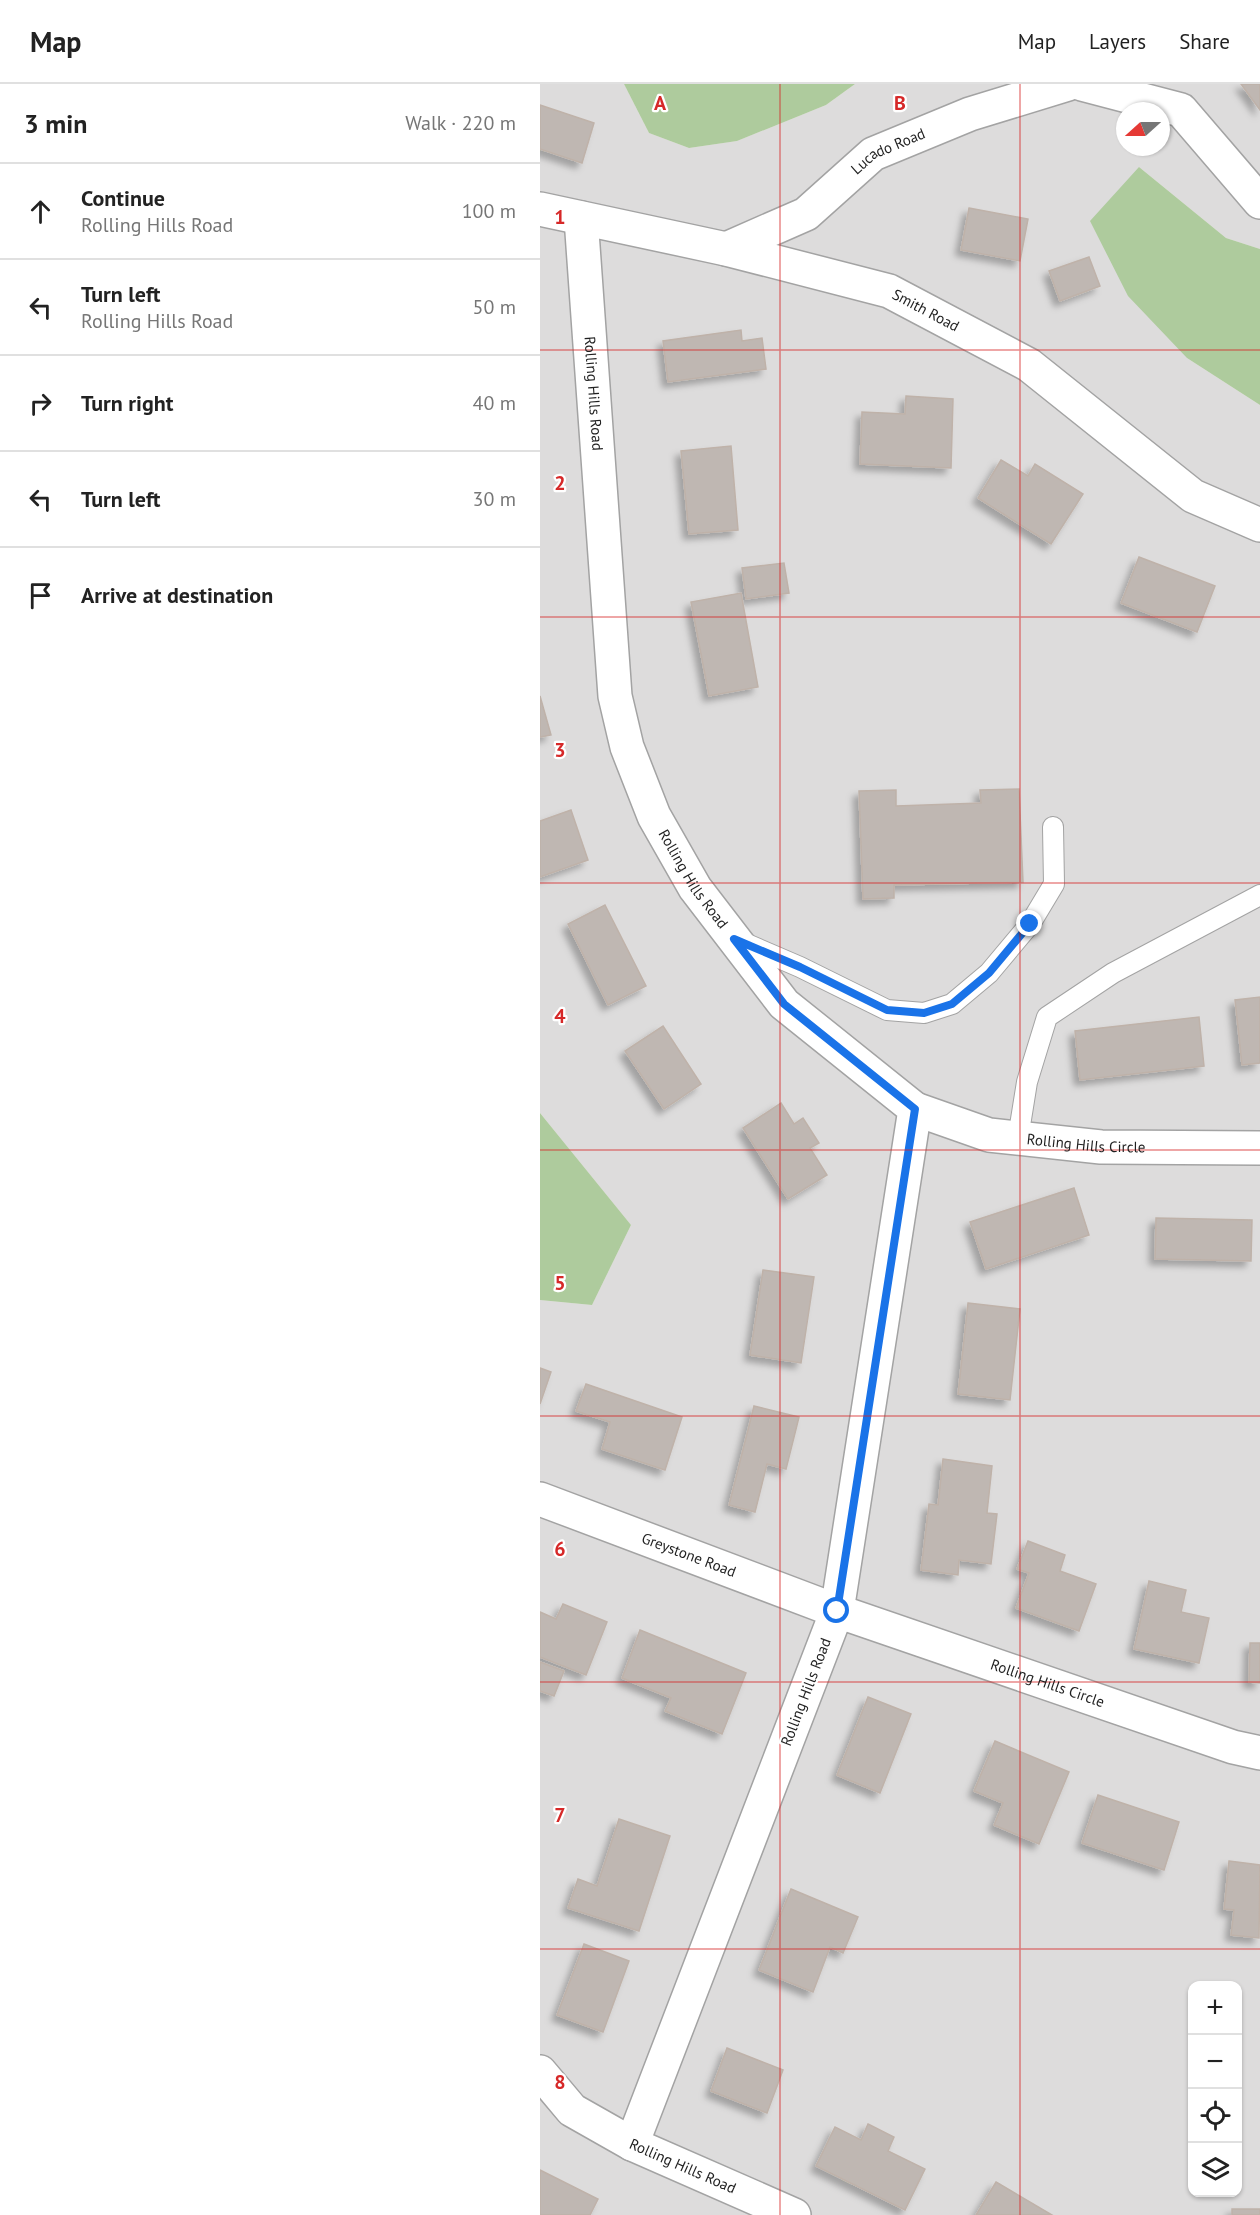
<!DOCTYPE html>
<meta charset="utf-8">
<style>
:root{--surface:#fff;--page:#f2f2f2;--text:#222;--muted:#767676;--line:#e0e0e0}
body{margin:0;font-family:"PT Sans",sans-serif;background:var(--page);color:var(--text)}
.controls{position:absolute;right:18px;bottom:18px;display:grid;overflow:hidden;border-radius:12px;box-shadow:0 2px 4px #0004}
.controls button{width:54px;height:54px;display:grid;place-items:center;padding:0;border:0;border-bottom:2px solid var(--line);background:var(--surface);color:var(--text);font:30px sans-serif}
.compass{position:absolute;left:576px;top:18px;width:54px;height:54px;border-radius:50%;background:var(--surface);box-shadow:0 2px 4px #0004;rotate:249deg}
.stop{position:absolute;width:18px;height:18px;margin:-14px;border:4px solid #1a73e8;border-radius:50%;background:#fff}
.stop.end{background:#1a73e8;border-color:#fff;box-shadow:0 2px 6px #0008}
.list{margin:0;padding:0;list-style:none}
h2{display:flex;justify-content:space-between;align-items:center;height:78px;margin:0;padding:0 24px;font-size:26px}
h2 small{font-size:20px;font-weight:400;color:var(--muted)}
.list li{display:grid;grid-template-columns:39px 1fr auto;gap:18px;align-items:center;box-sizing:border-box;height:96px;padding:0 24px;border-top:2px solid var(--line)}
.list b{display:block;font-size:22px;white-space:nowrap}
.list p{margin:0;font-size:20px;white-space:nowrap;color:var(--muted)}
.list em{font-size:20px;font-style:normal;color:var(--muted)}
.icon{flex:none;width:33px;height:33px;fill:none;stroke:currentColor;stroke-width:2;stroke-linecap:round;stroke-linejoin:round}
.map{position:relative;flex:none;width:720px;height:2131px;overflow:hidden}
header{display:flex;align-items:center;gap:36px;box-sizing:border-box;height:84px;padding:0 30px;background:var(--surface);border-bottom:2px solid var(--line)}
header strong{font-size:28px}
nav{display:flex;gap:33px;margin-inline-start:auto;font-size:21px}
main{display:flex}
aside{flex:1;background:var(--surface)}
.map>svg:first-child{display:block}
.residential{fill:#dddcdc;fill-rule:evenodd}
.forest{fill:#aecb9d}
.building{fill:#bfb7b2;stroke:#bfb2a9;stroke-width:1.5;filter:url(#shadow)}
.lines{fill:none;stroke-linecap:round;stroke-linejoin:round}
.service-casing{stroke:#a3a3a3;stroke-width:22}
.minor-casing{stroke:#a3a3a3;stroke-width:36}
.tertiary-casing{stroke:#a3a3a3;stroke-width:36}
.service{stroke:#fff;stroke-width:20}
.minor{stroke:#fff;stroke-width:33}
.tertiary{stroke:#fff;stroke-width:33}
.route{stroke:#1a73e8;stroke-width:8}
.grid{fill:none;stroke:#d62828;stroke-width:1.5;stroke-opacity:0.55}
.labels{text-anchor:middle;stroke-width:4.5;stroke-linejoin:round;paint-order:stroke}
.street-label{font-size:15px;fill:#1f1f1f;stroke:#fff}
.grid-label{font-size:20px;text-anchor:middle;font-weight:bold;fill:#d62828;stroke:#fff;stroke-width:4.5;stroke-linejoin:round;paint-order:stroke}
</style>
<header>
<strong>Map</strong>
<nav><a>Map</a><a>Layers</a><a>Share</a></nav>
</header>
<main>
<aside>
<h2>3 min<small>Walk · 220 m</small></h2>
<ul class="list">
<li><svg class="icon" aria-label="ahead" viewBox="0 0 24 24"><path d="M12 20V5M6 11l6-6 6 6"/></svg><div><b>Continue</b><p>Rolling Hills Road</p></div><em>100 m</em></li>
<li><svg class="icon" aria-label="left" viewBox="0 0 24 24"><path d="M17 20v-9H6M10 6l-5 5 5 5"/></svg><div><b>Turn left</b><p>Rolling Hills Road</p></div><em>50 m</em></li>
<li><svg class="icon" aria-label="right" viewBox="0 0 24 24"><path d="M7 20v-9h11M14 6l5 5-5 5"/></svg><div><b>Turn right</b></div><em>40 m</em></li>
<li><svg class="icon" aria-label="left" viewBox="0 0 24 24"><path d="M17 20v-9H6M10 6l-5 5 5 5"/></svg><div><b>Turn left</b></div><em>30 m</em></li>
<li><svg class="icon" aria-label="arrive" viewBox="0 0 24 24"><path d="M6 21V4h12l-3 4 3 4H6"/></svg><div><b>Arrive at destination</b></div></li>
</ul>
</aside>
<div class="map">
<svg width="720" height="2131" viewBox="0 0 720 2131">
<defs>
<filter id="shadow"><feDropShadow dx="-5.5" dy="5.5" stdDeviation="3" flood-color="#0004"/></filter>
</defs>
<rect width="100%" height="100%" fill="#efebe6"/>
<path class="residential" d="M0,0H84L109,49L149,64L197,57L286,21L315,0H720V165L686,154L599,83L647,274L720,321V2131H0V1216L52,1221L91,1141L0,1029ZM585,27H621V63H585ZM652,1902H698V2108H652Z"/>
<g class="forest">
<polygon points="84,0 315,0 286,21 197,57 149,64 109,49"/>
<polygon points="599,83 686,154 720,165 720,321 647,274 588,212 550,137"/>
<polygon points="0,1029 91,1141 52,1221 0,1216"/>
</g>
<g class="building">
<polygon points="701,0 720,0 720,26"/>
<polygon points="0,21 54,39 42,79 0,65"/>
<polygon points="429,124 488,135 480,177 421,166"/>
<polygon points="549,173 560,202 520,217 509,187"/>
<polygon points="201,246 202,257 222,254 226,285 128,298 123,257"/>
<polygon points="366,312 413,315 411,384 320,380 322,328 365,330"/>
<polygon points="191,362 198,446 149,450 141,367"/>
<polygon points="461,376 488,392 495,380 543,410 511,460 438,414"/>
<polygon points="599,473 675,502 657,548 581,519"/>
<polygon points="244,479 249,509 206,515 202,484"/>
<polygon points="201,509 218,603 169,612 151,518"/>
<polygon points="0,612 11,651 0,653"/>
<polygon points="479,705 483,798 354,801 354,814 323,815 319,707 356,706 356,722 441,719 440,706"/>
<polygon points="31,726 48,776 0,793 0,737"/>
<polygon points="65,821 106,902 68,921 28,840"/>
<polygon points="720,913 720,979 702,981 695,916"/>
<polygon points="659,933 664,982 540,996 535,947"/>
<polygon points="123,942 161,1000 124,1025 85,967"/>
<polygon points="241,1019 254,1040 263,1034 279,1059 270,1064 287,1091 248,1115 203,1044"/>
<polygon points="534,1104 549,1151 446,1185 430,1138"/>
<polygon points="616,1134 712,1136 711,1177 615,1175"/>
<polygon points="223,1186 274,1193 261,1279 210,1271"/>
<polygon points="428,1219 480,1225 470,1316 418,1310"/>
<polygon points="0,1284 11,1288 0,1320"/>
<polygon points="46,1300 142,1333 125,1386 62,1365 70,1338 36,1327"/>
<polygon points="214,1322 259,1333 246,1385 227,1380 215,1428 189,1421"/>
<polygon points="403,1375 452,1382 447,1429 457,1430 451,1480 419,1476 418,1491 381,1486 389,1420 398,1421"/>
<polygon points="488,1457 525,1471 520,1487 556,1500 539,1547 476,1524 489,1489 477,1485"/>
<polygon points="609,1497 646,1506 641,1528 669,1534 659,1579 594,1565"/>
<polygon points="23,1520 67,1538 46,1591 0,1573 0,1528 16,1535"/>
<polygon points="100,1546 206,1589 182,1650 125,1627 131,1614 82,1594"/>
<polygon points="710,1559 720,1559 720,1599 709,1598"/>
<polygon points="0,1578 24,1587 14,1612 0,1607"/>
<polygon points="328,1613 371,1630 340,1709 297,1691"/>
<polygon points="455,1657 529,1688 499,1760 454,1741 463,1719 434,1707"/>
<polygon points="558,1711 639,1738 624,1786 542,1759"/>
<polygon points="79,1735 130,1752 99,1847 28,1824 38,1795 57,1802"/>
<polygon points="689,1777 720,1781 719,1854 691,1851 694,1826 684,1825"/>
<polygon points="251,1805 318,1833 303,1869 290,1863 273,1908 219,1886"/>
<polygon points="44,1860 89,1877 63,1948 17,1931"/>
<polygon points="187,1964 243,1986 227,2029 171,2007"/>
<polygon points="328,2040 354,2053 348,2067 385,2085 365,2126 276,2082 295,2043 321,2056"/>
<polygon points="0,2086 58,2115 50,2131 0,2131"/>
<polygon points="456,2098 512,2131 436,2131"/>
<rect x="692" y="2125" width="28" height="6"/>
</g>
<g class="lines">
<defs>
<g id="service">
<polyline points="202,858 260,883 347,926 384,929 412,920 449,889 490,840 514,800 513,743"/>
<polyline points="478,1054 487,998 507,933 573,889 720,811"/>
</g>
<g id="minor">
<polyline points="542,0 641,26 720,118"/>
<path id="s1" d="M41,134L75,612L87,663L114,732L155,804L244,920L375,1025L297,1527L92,2060"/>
<path id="s2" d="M186,165L266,130L333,70L430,30L528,0"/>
<path id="s3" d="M375,1025L449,1051L561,1063L720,1064"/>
<path id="s4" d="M0,1415L297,1527L693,1663L720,1669"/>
<path id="s5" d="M0,1988L32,2026L92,2060L254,2131"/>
</g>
<g id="tertiary">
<path id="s6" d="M0,125L186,165L349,207L489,281L653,412L720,441"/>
</g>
</defs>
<use href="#service" class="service-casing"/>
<use href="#minor" class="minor-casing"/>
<use href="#tertiary" class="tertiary-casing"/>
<use href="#service" class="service"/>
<use href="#minor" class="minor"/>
<use href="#tertiary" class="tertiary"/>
</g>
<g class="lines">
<polyline class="route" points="297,1527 375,1025 244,920 194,855 260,883 347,926 384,929 412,920 449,889 490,840"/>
</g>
<path class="grid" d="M240,0V2131M480,0V2131M0,266H720M0,533H720M0,799H720M0,1066H720M0,1332H720M0,1598H720M0,1865H720"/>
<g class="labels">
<g class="street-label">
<text dy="5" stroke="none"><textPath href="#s2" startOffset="192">Lucado Road</textPath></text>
<text dy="5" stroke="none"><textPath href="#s6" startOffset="400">Smith Road</textPath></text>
<text dy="5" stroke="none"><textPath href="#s1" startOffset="176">Rolling Hills Road</textPath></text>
<text dy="5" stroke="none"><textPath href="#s1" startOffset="680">Rolling Hills Road</textPath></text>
<text dy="5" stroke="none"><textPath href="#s3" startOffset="176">Rolling Hills Circle</textPath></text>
<text dy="5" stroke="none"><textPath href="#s4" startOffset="159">Greystone Road</textPath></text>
<text dy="5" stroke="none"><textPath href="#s4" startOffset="540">Rolling Hills Circle</textPath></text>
<text transform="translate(266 1608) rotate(-69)" y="5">Rolling Hills Road</text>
<text dy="5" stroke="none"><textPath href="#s5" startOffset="174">Rolling Hills Road</textPath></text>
</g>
</g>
<g class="grid-label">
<text x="120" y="26">A</text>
<text x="360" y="26">B</text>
<text x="20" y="140">1</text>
<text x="20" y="406">2</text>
<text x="20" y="673">3</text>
<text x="20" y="939">4</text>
<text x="20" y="1206">5</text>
<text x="20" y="1472">6</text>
<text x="20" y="1738">7</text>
<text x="20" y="2005">8</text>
</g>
</svg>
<div class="controls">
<button>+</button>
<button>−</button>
<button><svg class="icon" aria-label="locate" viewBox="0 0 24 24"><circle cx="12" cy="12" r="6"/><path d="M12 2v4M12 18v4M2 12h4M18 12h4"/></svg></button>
<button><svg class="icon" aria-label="layers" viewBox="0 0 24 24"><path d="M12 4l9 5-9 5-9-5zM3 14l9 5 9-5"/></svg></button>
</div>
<svg class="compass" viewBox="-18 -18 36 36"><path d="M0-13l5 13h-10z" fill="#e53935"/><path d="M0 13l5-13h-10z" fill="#767676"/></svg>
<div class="stop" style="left:297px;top:1527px"></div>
<div class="stop end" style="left:490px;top:840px"></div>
</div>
</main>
